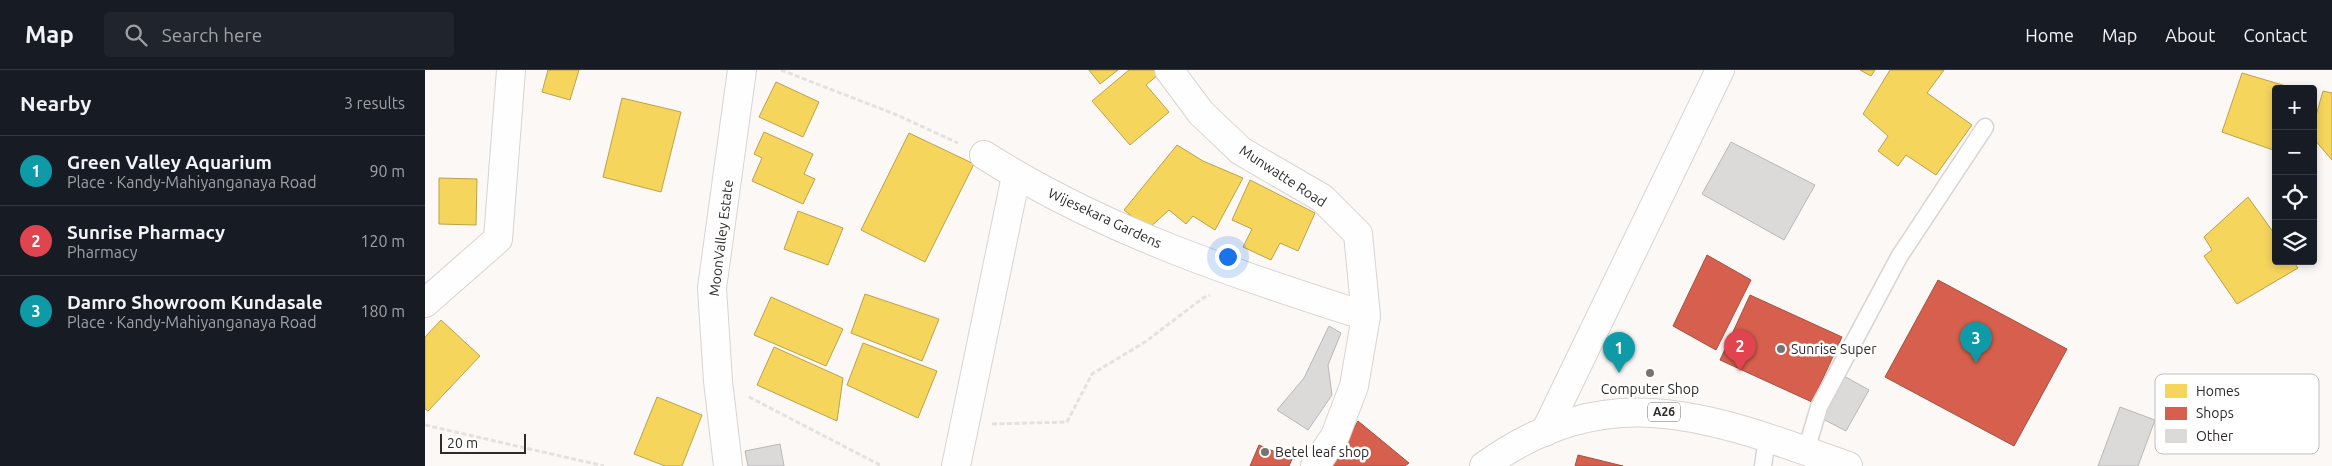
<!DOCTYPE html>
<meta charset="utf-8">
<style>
:root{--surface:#171b24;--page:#20242c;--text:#f1f3f6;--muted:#9ea1a6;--line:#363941;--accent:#767371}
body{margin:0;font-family:Ubuntu,sans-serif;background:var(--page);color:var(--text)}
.controls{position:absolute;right:15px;top:15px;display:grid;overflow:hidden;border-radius:5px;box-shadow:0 2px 8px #0003}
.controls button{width:45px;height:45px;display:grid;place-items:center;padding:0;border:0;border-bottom:1px solid var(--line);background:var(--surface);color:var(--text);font:25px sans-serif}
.scale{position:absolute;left:15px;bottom:12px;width:86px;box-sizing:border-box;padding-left:5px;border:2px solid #2e2b2a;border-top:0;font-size:14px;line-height:18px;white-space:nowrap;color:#2e2b2a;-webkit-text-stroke:4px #fff;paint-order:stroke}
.you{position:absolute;left:802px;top:186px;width:18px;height:18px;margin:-12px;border:4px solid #fff;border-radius:50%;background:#1a73e8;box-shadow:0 0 0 8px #1a73e833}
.badge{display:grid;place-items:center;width:32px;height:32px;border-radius:50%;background:var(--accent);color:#fff;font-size:16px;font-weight:700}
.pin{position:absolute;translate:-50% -41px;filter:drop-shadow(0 1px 2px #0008)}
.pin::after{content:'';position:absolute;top:26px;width:18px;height:15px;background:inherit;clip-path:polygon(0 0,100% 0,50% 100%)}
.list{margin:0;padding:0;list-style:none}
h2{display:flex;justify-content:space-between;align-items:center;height:65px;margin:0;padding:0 20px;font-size:21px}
h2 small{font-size:16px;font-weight:400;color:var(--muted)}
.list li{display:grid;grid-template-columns:32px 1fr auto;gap:15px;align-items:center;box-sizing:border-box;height:70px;padding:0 20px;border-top:1px solid var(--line)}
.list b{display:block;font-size:19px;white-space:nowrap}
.list p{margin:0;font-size:16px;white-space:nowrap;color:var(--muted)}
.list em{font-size:16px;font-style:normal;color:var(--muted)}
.icon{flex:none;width:28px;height:28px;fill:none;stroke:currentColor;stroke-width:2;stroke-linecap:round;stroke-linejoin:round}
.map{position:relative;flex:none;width:1907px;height:396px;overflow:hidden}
header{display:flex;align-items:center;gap:30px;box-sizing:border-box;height:70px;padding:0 25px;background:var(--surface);border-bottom:1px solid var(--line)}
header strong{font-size:24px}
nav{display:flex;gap:28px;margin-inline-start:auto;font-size:18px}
.search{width:350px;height:45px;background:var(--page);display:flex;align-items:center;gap:12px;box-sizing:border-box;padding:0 18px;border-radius:5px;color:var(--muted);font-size:19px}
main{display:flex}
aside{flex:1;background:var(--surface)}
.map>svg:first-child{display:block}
.homes{fill:#f6d55c;stroke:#baa24d}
.shops{fill:#d6604d;stroke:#a45042}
.building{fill:#dcd9d9;stroke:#b9b7b7}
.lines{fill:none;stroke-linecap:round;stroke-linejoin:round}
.service-casing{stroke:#d7d4d2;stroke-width:19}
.minor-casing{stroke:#d7d4d2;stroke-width:30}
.trunk-casing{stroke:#d7d4d2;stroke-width:30}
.path{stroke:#e3e2e1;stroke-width:3;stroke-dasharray:5 2.5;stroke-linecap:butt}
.service{stroke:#fffefe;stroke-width:16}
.minor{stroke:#fffefe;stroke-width:28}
.trunk{stroke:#fffefe;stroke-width:28}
.poi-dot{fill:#767371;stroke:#fff;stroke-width:2}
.labels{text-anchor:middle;stroke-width:5;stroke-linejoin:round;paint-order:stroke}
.shield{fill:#fff;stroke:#6d6b6a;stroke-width:1}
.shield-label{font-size:12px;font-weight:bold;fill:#2e2b2a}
.street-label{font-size:14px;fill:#2e2b2a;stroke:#fff}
.poi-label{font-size:14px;fill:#2e2b2a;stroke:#fff;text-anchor:start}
.key{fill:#fff;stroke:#c0bfbf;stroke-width:1}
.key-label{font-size:14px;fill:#2e2b2a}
</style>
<header>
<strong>Map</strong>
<div class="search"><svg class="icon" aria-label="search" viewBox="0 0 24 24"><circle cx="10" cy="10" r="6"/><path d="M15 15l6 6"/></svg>Search here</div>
<nav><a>Home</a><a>Map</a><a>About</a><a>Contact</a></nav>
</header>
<main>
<aside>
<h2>Nearby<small>3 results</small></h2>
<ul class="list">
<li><span class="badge" style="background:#0f9aa8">1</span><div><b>Green Valley Aquarium</b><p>Place · Kandy-Mahiyanganaya Road</p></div><em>90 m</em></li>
<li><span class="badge" style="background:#e0444e">2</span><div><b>Sunrise Pharmacy</b><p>Pharmacy</p></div><em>120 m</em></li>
<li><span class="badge" style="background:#0f9aa8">3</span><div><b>Damro Showroom Kundasale</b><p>Place · Kandy-Mahiyanganaya Road</p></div><em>180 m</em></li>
</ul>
</aside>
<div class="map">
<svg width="1907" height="396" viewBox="0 0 1907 396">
<rect width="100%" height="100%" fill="#fcf8f6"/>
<g class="homes">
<polygon points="123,0 154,0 145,30 117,22"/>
<polygon points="664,0 693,0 675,14"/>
<polygon points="704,0 730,0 734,4 721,15 744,42 705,75 667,31"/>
<polygon points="1435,0 1450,0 1446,6"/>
<polygon points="1465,0 1519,0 1502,23 1547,55 1511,105 1481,85 1473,96 1453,81 1463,66 1438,44"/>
<polygon points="1817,3 1871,19 1851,19 1851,81 1797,62"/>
<polygon points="351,12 394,32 378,67 334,47"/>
<polygon points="1898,21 1907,23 1907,90 1888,68 1888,56"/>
<polygon points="197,28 256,42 236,122 178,107"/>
<polygon points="339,62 388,84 379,104 390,109 378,134 327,111 337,88 329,84"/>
<polygon points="484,63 549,94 500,192 436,160"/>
<polygon points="752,75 778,91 818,108 790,160 768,146 761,154 744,140 723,159 699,140"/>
<polygon points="14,108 52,109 51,155 14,154"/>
<polygon points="825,110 890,143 873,181 855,173 846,190 818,177 827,159 807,150"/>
<polygon points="1823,127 1851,166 1851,191 1868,191 1873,198 1812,234 1779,186 1787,180 1779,167"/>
<polygon points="373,141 418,158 403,195 359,179"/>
<polygon points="440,224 514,249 497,291 426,263"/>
<polygon points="346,227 418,259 401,296 329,265"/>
<polygon points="16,250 55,286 3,341 0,339 0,267"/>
<polygon points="438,273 512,301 493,348 422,315"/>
<polygon points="349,277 418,308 412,351 332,315"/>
<polygon points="232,327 277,345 257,396 240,396 209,384"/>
</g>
<g class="shops">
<polygon points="1282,185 1326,210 1291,280 1248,256"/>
<polygon points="1513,210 1642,279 1589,376 1460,307"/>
<polygon points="1325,225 1417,267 1387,332 1295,290"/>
<polygon points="933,351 984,393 980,396 907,396"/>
<polygon points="834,375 867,389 864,396 825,396"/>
<polygon points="1153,385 1198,396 1150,396"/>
</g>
<g class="building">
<polygon points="1306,72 1390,115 1359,170 1277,124"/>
<polygon points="904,256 916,263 903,295 907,325 883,360 852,340 879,308"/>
<polygon points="1419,306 1444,320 1421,361 1396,348"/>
<polygon points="1695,337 1730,350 1713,396 1673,396"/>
<polygon points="355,374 359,396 323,396 320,381"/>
</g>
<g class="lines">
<defs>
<g id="service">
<polyline points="1381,381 1394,337 1474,187 1560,57"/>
<polyline points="1338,396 1342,368"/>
</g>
<g id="minor">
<polyline points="744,0 776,43 816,81 897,128 933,164 941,246 929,316 910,366 890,396"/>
<path d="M559,85C677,160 808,204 941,246"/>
<polyline points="0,233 73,169 86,0"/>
<polyline points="1120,362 1295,0"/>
<polyline points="303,396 293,311 287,218 317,0"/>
<polyline points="531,396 591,106"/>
</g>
<path id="trunk" d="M1059,396C1186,304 1291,349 1423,396"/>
</defs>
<use href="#service" class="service-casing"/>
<use href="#minor" class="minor-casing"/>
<use href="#trunk" class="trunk-casing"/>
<g class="path">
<polyline points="356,0 472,45 533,73"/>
<polyline points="324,327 457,396"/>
<polyline points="567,354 642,352 667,304 720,272 778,228 785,225"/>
<polyline points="0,355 179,396"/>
</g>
<use href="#service" class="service"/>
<use href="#minor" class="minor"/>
<use href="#trunk" class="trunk"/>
</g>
<g class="poi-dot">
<circle cx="1356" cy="279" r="5"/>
<circle cx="1225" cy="303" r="5"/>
<circle cx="840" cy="382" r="5"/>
</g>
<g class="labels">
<rect class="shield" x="1223" y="332.5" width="32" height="19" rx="4"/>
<g class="shield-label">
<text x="1239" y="346">A26</text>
</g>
<g class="street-label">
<text transform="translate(858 106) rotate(33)" y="5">Munwatte Road</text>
<text transform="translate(680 148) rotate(25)" y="5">Wijesekara Gardens</text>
<text transform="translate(296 168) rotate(-83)" y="5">MoonValley Estate</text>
</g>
<g class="poi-label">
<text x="1366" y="284">Sunrise Super</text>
<text x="1225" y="324" text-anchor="middle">Computer Shop</text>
<text x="850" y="387">Betel leaf shop</text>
</g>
</g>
<rect x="1730" y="304" width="164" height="80" rx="8" class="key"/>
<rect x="1740" y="314" width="22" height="14" fill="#f6d55c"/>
<rect x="1740" y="337" width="22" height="13" fill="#d6604d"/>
<rect x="1740" y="359" width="22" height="14" fill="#dcd9d9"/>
<g class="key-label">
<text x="1771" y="326">Homes</text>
<text x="1771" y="348">Shops</text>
<text x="1771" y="371">Other</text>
</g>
</svg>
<div class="controls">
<button>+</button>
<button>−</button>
<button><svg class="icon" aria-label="locate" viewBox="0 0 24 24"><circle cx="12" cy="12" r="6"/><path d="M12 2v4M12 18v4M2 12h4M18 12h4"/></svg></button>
<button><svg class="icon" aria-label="layers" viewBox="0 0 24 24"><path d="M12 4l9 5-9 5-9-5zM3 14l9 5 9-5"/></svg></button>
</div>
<div class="scale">20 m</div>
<div class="you"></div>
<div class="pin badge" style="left:1194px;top:303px;background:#0f9aa8">1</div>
<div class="pin badge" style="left:1315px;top:301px;background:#e0444e">2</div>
<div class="pin badge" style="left:1551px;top:293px;background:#0f9aa8">3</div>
</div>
</main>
